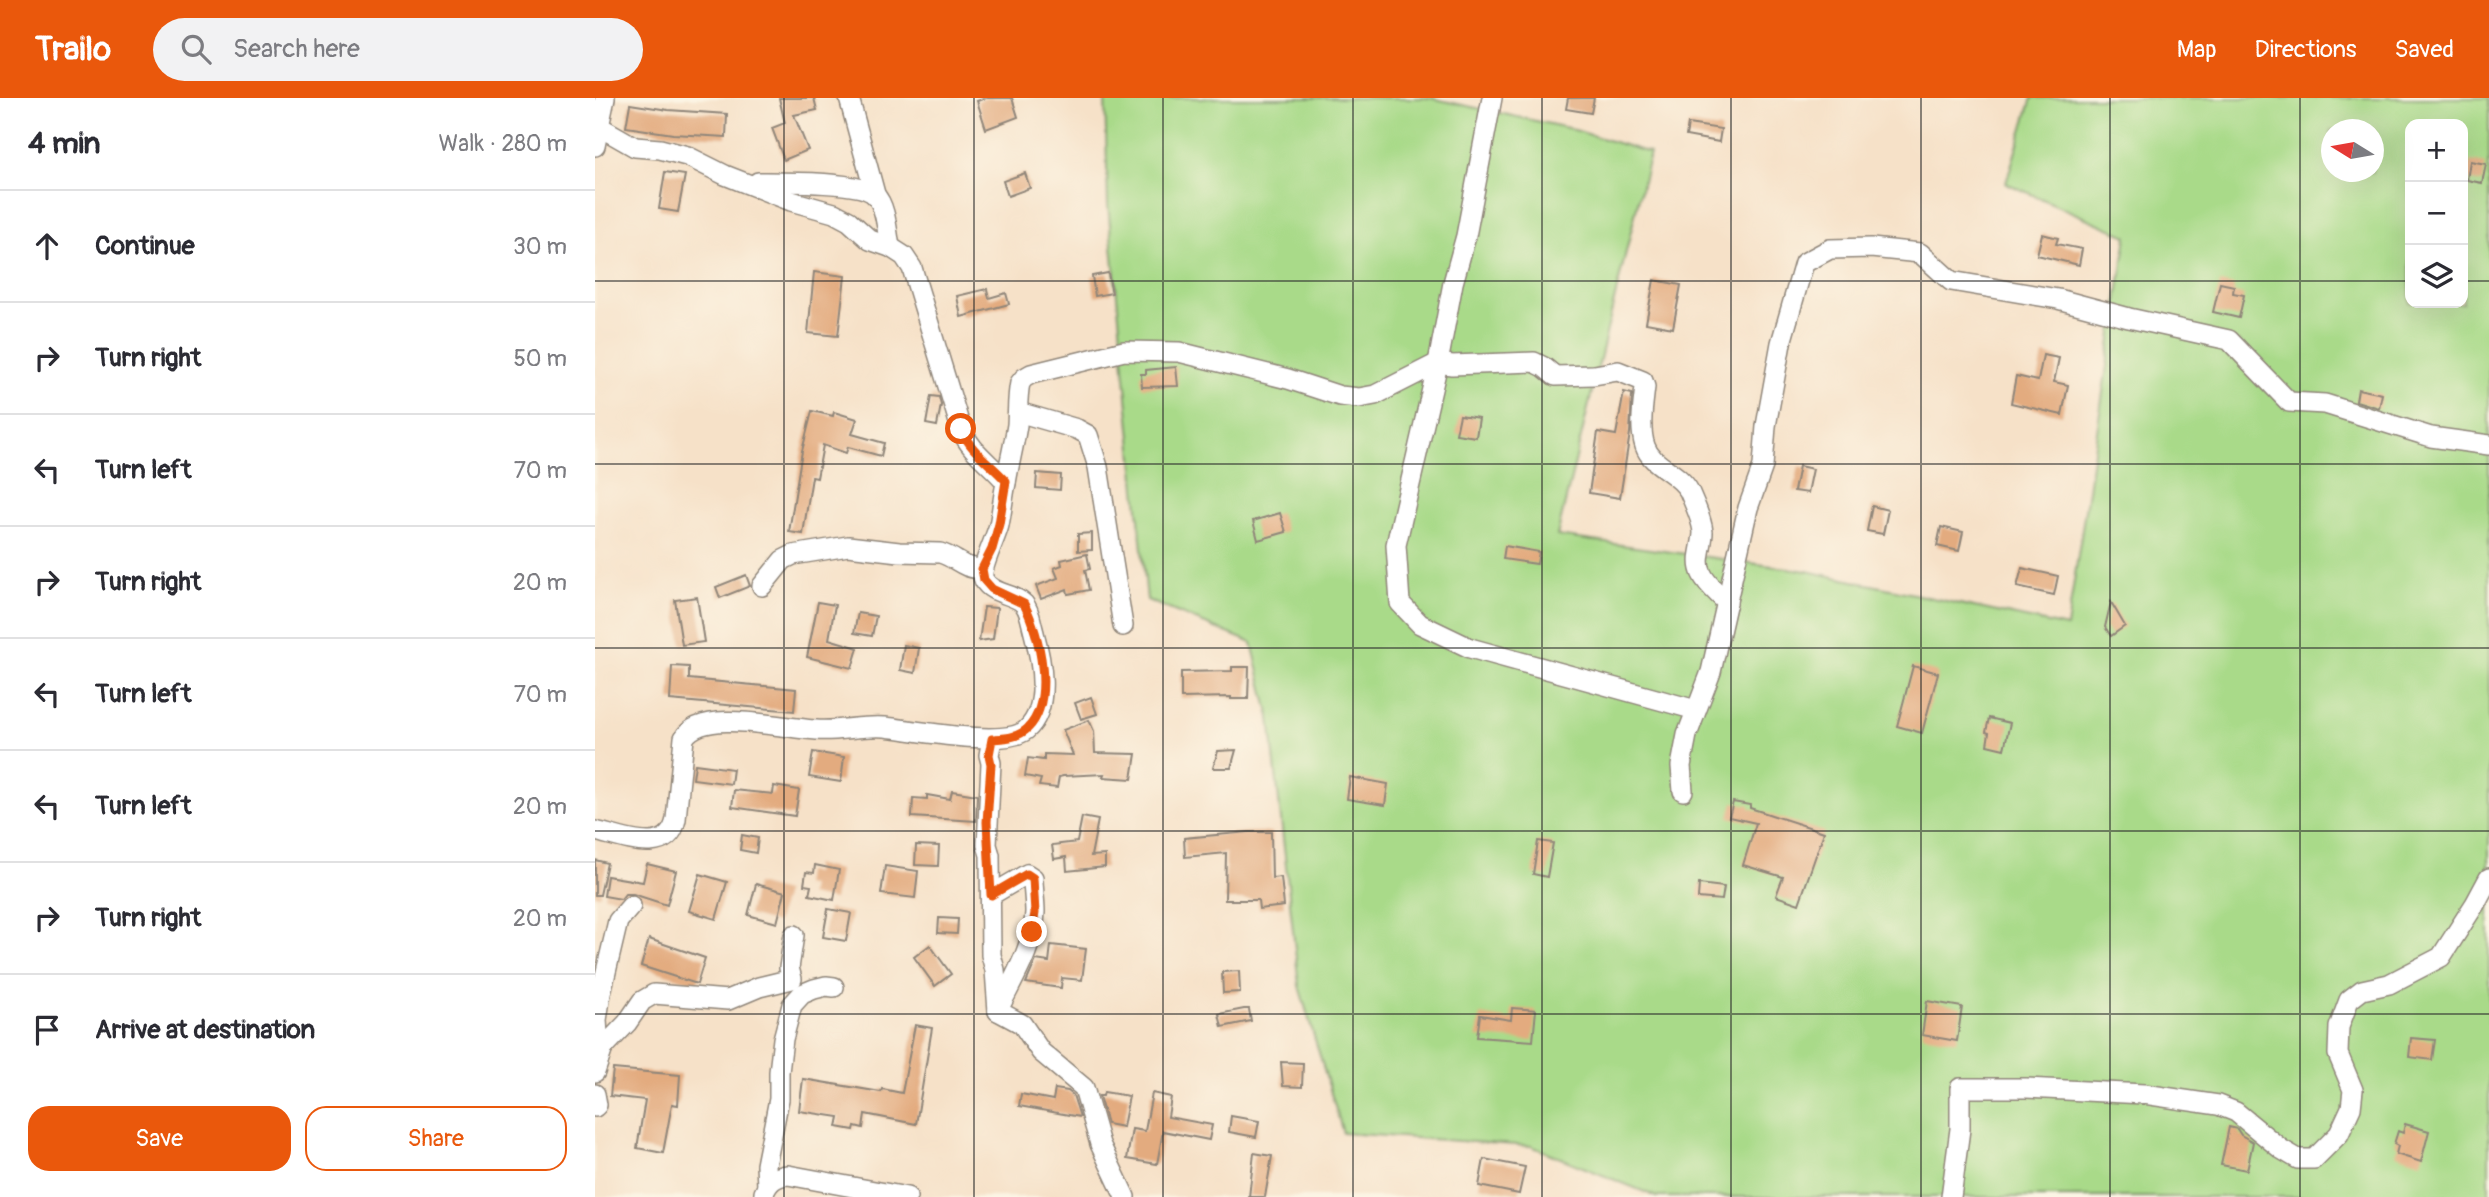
<!DOCTYPE html>
<meta charset="utf-8">
<style>
:root{--surface:#fff;--page:#f2f2f3;--text:#2b2b33;--muted:#7c7c81;--line:#e1e1e2;--accent:#ea580c}
body{margin:0;font-family:Pangolin,sans-serif;background:var(--page);color:var(--text)}
.controls{position:absolute;right:21px;top:21px;display:grid;overflow:hidden;border-radius:14px;box-shadow:0 7px 28px #0002}
.controls button{width:63px;height:63px;display:grid;place-items:center;padding:0;border:0;border-bottom:2px solid var(--line);background:var(--surface);color:var(--text);font:35px sans-serif}
.compass{position:absolute;left:1726px;top:21px;width:63px;height:63px;border-radius:50%;background:var(--surface);box-shadow:0 7px 28px #0002;rotate:281deg}
.stop{position:absolute;width:21px;height:21px;margin:-16px;border:5px solid #ea580c;border-radius:50%;background:#fff}
.stop.end{background:#ea580c;border-color:#fff;box-shadow:0 2px 7px #0008}
.list{margin:0;padding:0;list-style:none}
h2{display:flex;justify-content:space-between;align-items:center;height:91px;margin:0;padding:0 28px;font-size:30px}
h2 small{font-size:23px;font-weight:400;color:var(--muted)}
.list li{display:grid;grid-template-columns:46px 1fr auto;gap:21px;align-items:center;box-sizing:border-box;height:112px;padding:0 28px;border-top:2px solid var(--line)}
.list b{display:block;font-size:26px;white-space:nowrap}
.list em{font-size:23px;font-style:normal;color:var(--muted)}
.actions{display:flex;gap:14px;padding:21px 28px}
.actions a{flex:1;padding:16px 0;border:2px solid var(--accent);border-radius:21px;text-align:center;font-size:24px;color:var(--accent)}
.actions .main{background:var(--accent);color:#fff}
.icon{flex:none;width:38px;height:38px;fill:none;stroke:currentColor;stroke-width:2;stroke-linecap:round;stroke-linejoin:round}
.map{position:relative;flex:none;width:1894px;height:1099px;overflow:hidden}
header{display:flex;align-items:center;gap:42px;box-sizing:border-box;height:98px;padding:0 35px;background:var(--accent);color:#fff}
header strong{font-size:33px}
nav{display:flex;gap:38px;margin-inline-start:auto;font-size:24px}
.search{width:490px;height:63px;background:var(--page);display:flex;align-items:center;gap:18px;box-sizing:border-box;padding:0 24px;border-radius:38px;color:var(--muted);font-size:26px}
main{display:flex}
aside{flex:1;background:var(--surface)}
.map>svg:first-child{display:block}
.green{fill:#a9da89;stroke:#6a825a;stroke-width:2;fill-rule:evenodd}
.building{fill:#e3ab7f}
.lines{fill:none;stroke-linecap:round;stroke-linejoin:round}
.minor-casing{stroke:#90867a;stroke-width:22}
.minor{stroke:#fff;stroke-width:19}
.route{stroke:#ea580c;stroke-width:9}
.grid{fill:none;stroke:#2b2b2b;stroke-width:2;stroke-opacity:0.55}
</style>
<header>
<strong>Trailo</strong>
<div class="search"><svg class="icon" aria-label="search" viewBox="0 0 24 24"><circle cx="10" cy="10" r="6"/><path d="M15 15l6 6"/></svg>Search here</div>
<nav><a>Map</a><a>Directions</a><a>Saved</a></nav>
</header>
<main>
<aside>
<h2>4 min<small>Walk · 280 m</small></h2>
<ul class="list">
<li><svg class="icon" aria-label="ahead" viewBox="0 0 24 24"><path d="M12 20V5M6 11l6-6 6 6"/></svg><div><b>Continue</b></div><em>30 m</em></li>
<li><svg class="icon" aria-label="right" viewBox="0 0 24 24"><path d="M7 20v-9h11M14 6l5 5-5 5"/></svg><div><b>Turn right</b></div><em>50 m</em></li>
<li><svg class="icon" aria-label="left" viewBox="0 0 24 24"><path d="M17 20v-9H6M10 6l-5 5 5 5"/></svg><div><b>Turn left</b></div><em>70 m</em></li>
<li><svg class="icon" aria-label="right" viewBox="0 0 24 24"><path d="M7 20v-9h11M14 6l5 5-5 5"/></svg><div><b>Turn right</b></div><em>20 m</em></li>
<li><svg class="icon" aria-label="left" viewBox="0 0 24 24"><path d="M17 20v-9H6M10 6l-5 5 5 5"/></svg><div><b>Turn left</b></div><em>70 m</em></li>
<li><svg class="icon" aria-label="left" viewBox="0 0 24 24"><path d="M17 20v-9H6M10 6l-5 5 5 5"/></svg><div><b>Turn left</b></div><em>20 m</em></li>
<li><svg class="icon" aria-label="right" viewBox="0 0 24 24"><path d="M7 20v-9h11M14 6l5 5-5 5"/></svg><div><b>Turn right</b></div><em>20 m</em></li>
<li><svg class="icon" aria-label="arrive" viewBox="0 0 24 24"><path d="M6 21V4h12l-3 4 3 4H6"/></svg><div><b>Arrive at destination</b></div></li>
</ul>
<div class="actions"><a class="main">Save</a><a>Share</a></div>
</aside>
<div class="map">
<svg width="1894" height="1099" viewBox="0 0 1894 1099">
<rect width="100%" height="100%" fill="#fcf5e5"/>
<filter id="ink" filterUnits="userSpaceOnUse"><feTurbulence type="fractalNoise" baseFrequency=".0143" numOctaves="2"/><feDisplacementMap in="SourceGraphic" scale="14" xChannelSelector="R" yChannelSelector="G"/><feConvolveMatrix kernelMatrix="1 2 1 2 8 2 1 2 1" color-interpolation-filters="sRGB"/></filter>
<filter id="wash" filterUnits="userSpaceOnUse"><feTurbulence type="fractalNoise" baseFrequency=".00686" numOctaves="4" result="noise"/><feDisplacementMap in="SourceGraphic" scale="28" xChannelSelector="R" yChannelSelector="G"/><feGaussianBlur stdDeviation="1.57" result="paint"/><feColorMatrix in="noise" values="0 0 0 0 0 0 0 0 0 0 0 0 0 0 0 0 0 1.4 0 .05"/><feComposite in="paint" operator="in"/></filter>
<g filter="url(#wash)">
<rect width="100%" height="100%" fill="#f6e1c8"/>
<path class="green" d="M510,0H836L973,30L1055,55L962,438L1212,473L1472,529L1532,138L1411,85L1437,0H1894V1099H1062L936,1048L748,1035L704,888L675,620L657,545L552,502L513,107ZM1815,26H1868V205H1815ZM1736,32H1778V74H1736Z"/>
<g id="blocks">
<g class="building">
<polygon points="184,0 219,0 222,12 199,17 213,52 189,62 177,30 190,25"/>
<polygon points="391,0 417,0 423,19 391,31 382,3"/>
<polygon points="973,0 999,0 996,15 971,11"/>
<polygon points="35,6 73,12 132,16 131,39 78,36 31,29"/>
<polygon points="1093,26 1126,31 1124,44 1091,38"/>
<polygon points="1875,63 1891,66 1887,85 1872,82"/>
<polygon points="70,74 90,77 83,114 64,111"/>
<polygon points="430,75 435,90 413,98 408,83"/>
<polygon points="1447,136 1463,140 1461,146 1487,151 1484,167 1442,157"/>
<polygon points="219,174 250,178 243,238 213,235"/>
<polygon points="513,175 517,195 500,198 497,178"/>
<polygon points="1059,182 1086,187 1078,230 1051,225"/>
<polygon points="1625,185 1639,188 1638,195 1649,197 1644,220 1618,214"/>
<polygon points="392,191 394,200 411,195 414,206 366,219 362,198"/>
<polygon points="1448,257 1464,260 1459,284 1473,287 1467,317 1416,305 1421,278 1443,283"/>
<polygon points="581,269 583,288 547,289 546,276 551,276 551,272"/>
<polygon points="1763,291 1787,296 1784,310 1761,303"/>
<polygon points="1029,294 1037,296 1035,335 1025,400 994,395 1003,334 1021,337"/>
<polygon points="336,298 344,299 346,307 342,328 331,326"/>
<polygon points="217,313 238,318 239,314 262,321 257,336 289,345 286,358 253,349 251,355 228,347 222,380 217,379 208,436 194,434 207,353"/>
<polygon points="865,317 884,320 881,339 861,336"/>
<polygon points="1204,368 1218,371 1213,395 1199,393"/>
<polygon points="442,375 466,377 465,392 441,390"/>
<polygon points="1277,408 1293,412 1288,436 1272,433"/>
<polygon points="685,415 691,434 663,442 658,423"/>
<polygon points="1346,429 1368,434 1364,453 1342,448"/>
<polygon points="497,435 497,452 483,453 483,436"/>
<polygon points="910,448 944,454 942,466 908,461"/>
<polygon points="492,456 495,471 490,472 494,492 473,496 472,491 446,501 441,488 463,480 459,470 467,467 466,462"/>
<polygon points="1427,470 1463,478 1459,497 1422,489"/>
<polygon points="151,477 155,488 125,500 121,489"/>
<polygon points="102,499 109,544 87,547 80,502"/>
<polygon points="223,504 240,507 234,541 263,550 257,570 212,559"/>
<polygon points="1516,504 1530,528 1516,538 1510,529"/>
<polygon points="389,509 402,510 398,541 384,543"/>
<polygon points="263,515 281,518 277,538 259,535"/>
<polygon points="309,547 324,550 320,575 305,572"/>
<polygon points="77,568 94,569 94,581 201,591 199,613 75,602"/>
<polygon points="1318,568 1343,575 1327,635 1302,628"/>
<polygon points="637,569 654,569 653,601 636,601 636,599 586,600 586,574 637,573"/>
<polygon points="496,599 502,616 486,621 480,605"/>
<polygon points="1394,620 1415,625 1409,651 1392,647 1394,635 1391,634"/>
<polygon points="494,622 499,633 500,655 541,656 537,681 508,679 509,676 468,678 464,679 462,690 444,688 446,681 430,678 433,660 449,662 449,656 478,657 468,632"/>
<polygon points="641,652 636,670 618,670 623,653"/>
<polygon points="218,654 249,659 246,684 214,679"/>
<polygon points="100,666 138,671 136,686 98,681"/>
<polygon points="755,679 793,686 790,707 752,701"/>
<polygon points="179,688 204,692 200,718 137,709 139,692 178,696"/>
<polygon points="357,693 382,697 381,723 317,719 318,700 332,701 332,697 355,701"/>
<polygon points="1138,704 1155,707 1155,710 1229,734 1204,806 1181,798 1188,779 1148,767 1161,725 1134,719"/>
<polygon points="487,719 503,722 496,758 510,757 510,769 472,773 471,759 459,761 457,747 482,744"/>
<polygon points="654,734 676,734 677,780 686,779 689,808 664,811 663,802 630,802 631,755 590,759 589,740"/>
<polygon points="147,737 163,740 161,755 145,752"/>
<polygon points="943,743 958,745 952,779 938,776"/>
<polygon points="321,747 344,748 343,768 320,767"/>
<polygon points="0,762 12,765 5,797 0,797"/>
<polygon points="52,766 81,773 72,807 38,796 30,796 26,801 9,798 12,778 48,784"/>
<polygon points="220,767 244,772 239,802 214,797 216,788 209,787 211,774 219,775"/>
<polygon points="290,768 323,773 320,800 286,796"/>
<polygon points="105,776 132,784 121,821 94,813"/>
<polygon points="161,786 190,794 182,825 153,817"/>
<polygon points="1104,786 1129,789 1127,802 1103,800"/>
<polygon points="233,811 256,815 251,843 228,839"/>
<polygon points="344,820 363,821 362,836 343,835"/>
<polygon points="54,841 110,860 102,886 46,868"/>
<polygon points="335,847 356,876 340,888 319,859"/>
<polygon points="456,847 491,851 487,882 467,880 466,890 431,885 441,862 454,864"/>
<polygon points="644,873 645,894 628,895 627,874"/>
<polygon points="1332,903 1367,909 1362,943 1327,937"/>
<polygon points="917,910 941,912 938,943 882,939 885,917 916,922"/>
<polygon points="649,911 654,911 656,923 627,929 624,916"/>
<polygon points="320,927 337,930 321,1026 270,1016 268,1030 260,1028 259,1032 242,1029 244,1019 204,1013 208,981 286,994 287,991 307,995"/>
<polygon points="1816,940 1840,942 1837,962 1814,959"/>
<polygon points="686,964 708,965 707,989 688,988"/>
<polygon points="18,971 85,977 83,1007 77,1006 68,1055 42,1050 50,1002 15,998"/>
<polygon points="460,991 473,993 478,997 485,1019 424,1008 426,996 458,1002"/>
<polygon points="509,994 534,998 528,1029 512,1026 504,998 508,998"/>
<polygon points="557,995 576,999 573,1019 617,1027 614,1042 568,1033 562,1066 532,1061 537,1031 550,1033"/>
<polygon points="636,1018 664,1023 661,1039 634,1034"/>
<polygon points="1810,1026 1834,1033 1826,1064 1801,1056 1803,1048 1799,1046 1803,1033 1808,1035"/>
<polygon points="1634,1029 1642,1031 1646,1037 1658,1044 1652,1072 1626,1067"/>
<polygon points="659,1055 677,1058 670,1099 654,1099"/>
<polygon points="889,1061 930,1069 924,1096 884,1088"/>
</g>
</g>
</g>
<g filter="url(#ink)">
<use href="#blocks" fill-opacity="0" stroke="#90867a" stroke-width="2"/>
<g class="lines">
<defs>
<g id="minor">
<polyline points="254,0 280,96"/>
<polyline points="897,0 871,138 858,185 843,265 801,447 805,505 825,526 875,550 1101,612"/>
<path d="M5,29L40,49L65,51L92,58L130,77L196,103L239,115L254,123L275,142L295,149L309,158L317,170L366,331C376,354 395,365 411,384"/>
<polyline points="0,48 10,0"/>
<path d="M163,84C186,84 267,83 280,97C291,108 292,133 295,149"/>
<polyline points="423,314 482,331 493,337 503,369 528,528"/>
<path d="M167,488L188,462L198,457L253,448L304,454L345,455C363,460 365,470 387,471"/>
<polyline points="397,641 394,657 396,665 392,747 395,757 396,857 400,872 403,913"/>
<polyline points="1088,693 1086,668 1092,637 1116,574 1153,410 1168,368 1171,328 1186,245 1209,165 1235,151 1276,150 1325,155 1356,183 1463,201 1534,220 1634,242 1694,304 1730,306 1836,339 1894,347"/>
<path d="M0,733C27,739 74,760 81,721L89,640C107,609 190,631 221,632C244,634 267,627 290,629C319,632 410,650 431,632C457,609 446,560 438,531C436,524 435,513 429,506C419,495 397,497 389,482C384,472 401,440 404,427C407,413 408,399 411,385C414,366 419,347 422,327C423,313 422,299 425,285L429,280L436,276L529,253L584,254L693,281L745,298L764,300L780,297L843,265L857,267L939,264L949,269L960,278L999,277L1023,273L1048,283L1050,289C1048,307 1044,330 1050,348C1057,369 1083,373 1094,393C1099,405 1107,421 1108,434C1108,448 1100,463 1107,476C1112,487 1124,496 1132,505"/>
<path d="M396,797L432,776L438,780C438,791 440,803 440,814C439,849 418,881 403,912"/>
<polyline points="403,913 427,926 446,954 489,990 505,1046 530,1099"/>
<polyline points="8,950 3,937 2,922 6,895 23,823 36,808"/>
<polyline points="0,974 8,950 32,925 47,903 59,896 133,902 164,889 197,881 194,870 199,837"/>
<polyline points="0,996 2,1007 0,1009"/>
<polyline points="172,1088 171,1067 184,1001 184,974 188,941 197,907 207,896 219,891 231,888 239,889"/>
<path d="M169,1095C174,1083 181,1078 193,1077L312,1099"/>
<polyline points="1356,1099 1365,1031 1365,990 1431,990 1549,996 1623,1007 1641,1014 1686,1051 1703,1061 1719,1061 1744,1036 1756,1010 1758,992 1743,956 1744,929 1754,902 1767,892 1794,886 1846,859 1880,806 1894,780"/>
</g>
</defs>
<use href="#minor" class="minor-casing"/>
<use href="#minor" class="minor"/>
</g>
</g>
<g class="lines" filter="url(#ink)">
<path class="route" d="M366,331C376,354 395,365 411,383L404,426L397,451L387,471L389,482L397,491L429,506C445,537 460,602 433,630C423,640 410,640 397,641L394,657L396,666L392,724L396,797L432,776L438,780L440,815L437,834"/>
</g>
<path class="grid" d="M189,0V1099M379,0V1099M568,0V1099M758,0V1099M947,0V1099M1136,0V1099M1326,0V1099M1515,0V1099M1705,0V1099M0,183H1815M1868,183H1894M0,366H1894M0,550H1894M0,733H1894M0,916H1894"/>
</svg>
<div class="controls">
<button>+</button>
<button>−</button>
<button><svg class="icon" aria-label="layers" viewBox="0 0 24 24"><path d="M12 4l9 5-9 5-9-5zM3 14l9 5 9-5"/></svg></button>
</div>
<svg class="compass" viewBox="-18 -18 36 36"><path d="M0-13l5 13h-10z" fill="#e53935"/><path d="M0 13l5-13h-10z" fill="#7c7c81"/></svg>
<div class="stop" style="left:366px;top:331px"></div>
<div class="stop end" style="left:437px;top:834px"></div>
</div>
</main>
